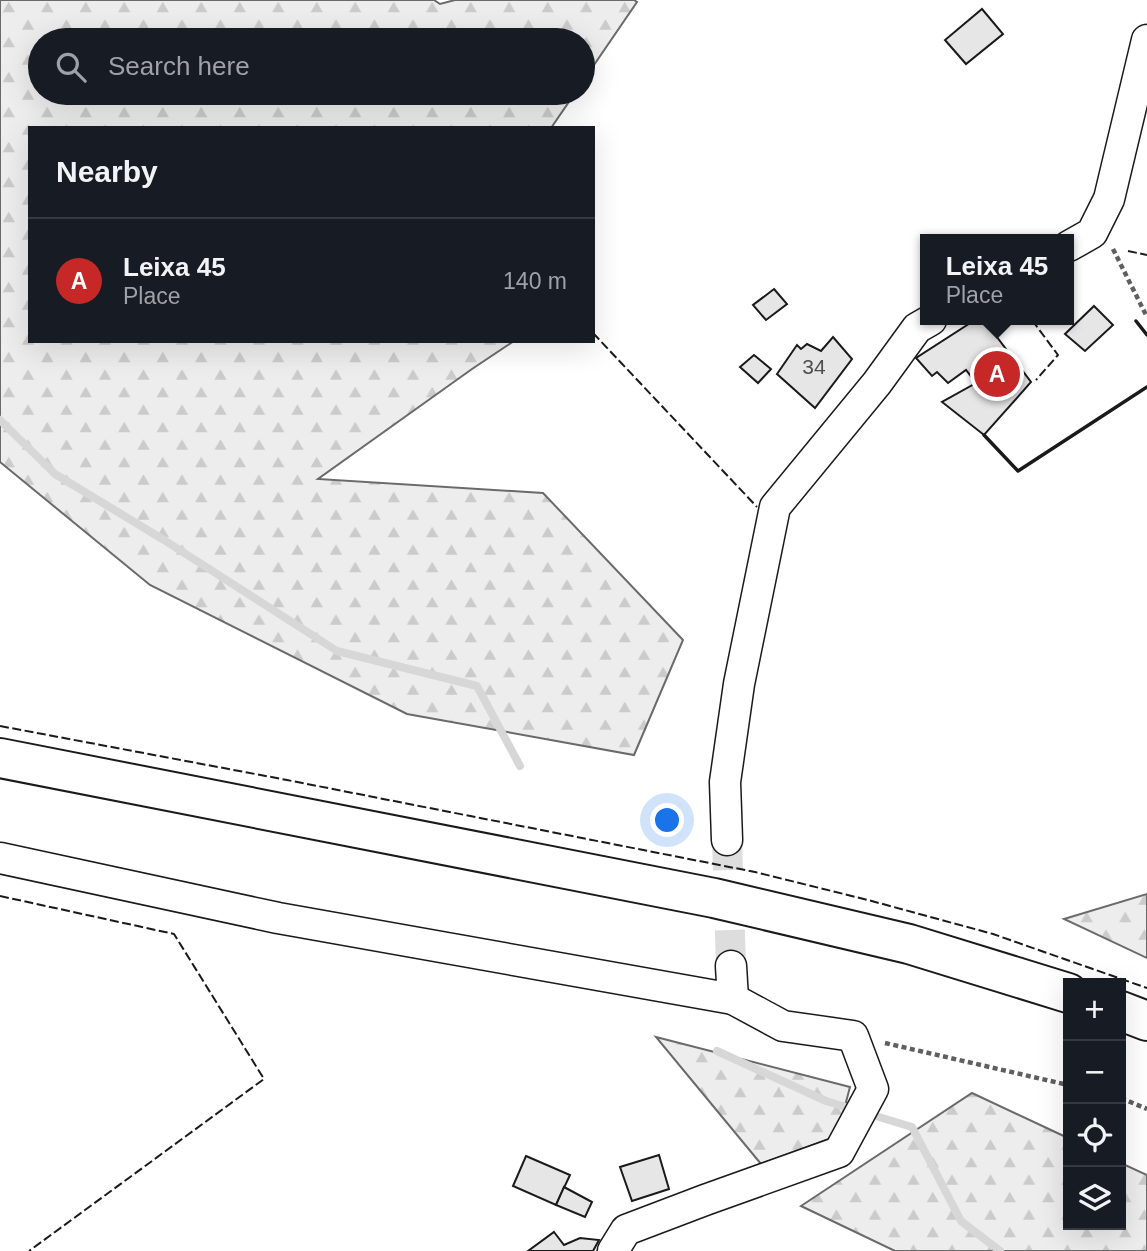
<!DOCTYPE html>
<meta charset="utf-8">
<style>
:root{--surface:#171b24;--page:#20242c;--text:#f1f3f6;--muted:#9ea1a6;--line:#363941;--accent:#c62828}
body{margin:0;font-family:Helvetica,sans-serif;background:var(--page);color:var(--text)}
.controls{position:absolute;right:21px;bottom:21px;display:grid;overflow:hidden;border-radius:0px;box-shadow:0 7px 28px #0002}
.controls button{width:63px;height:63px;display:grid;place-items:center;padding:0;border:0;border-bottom:2px solid var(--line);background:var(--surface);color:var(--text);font:35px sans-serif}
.you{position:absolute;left:668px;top:821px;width:24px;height:24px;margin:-18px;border:5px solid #fff;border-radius:50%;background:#1a73e8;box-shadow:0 0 0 10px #1a73e833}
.badge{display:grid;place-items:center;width:46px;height:46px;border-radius:50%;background:var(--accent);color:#fff;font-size:23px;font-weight:700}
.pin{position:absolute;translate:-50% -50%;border:4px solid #fff;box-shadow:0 2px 7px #0006}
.popup{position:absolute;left:920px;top:234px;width:154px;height:91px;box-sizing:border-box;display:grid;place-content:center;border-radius:0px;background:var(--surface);filter:drop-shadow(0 2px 5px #0005);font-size:23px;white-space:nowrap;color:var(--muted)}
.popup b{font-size:26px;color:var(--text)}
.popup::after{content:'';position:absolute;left:50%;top:100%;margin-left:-14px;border:14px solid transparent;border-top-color:var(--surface)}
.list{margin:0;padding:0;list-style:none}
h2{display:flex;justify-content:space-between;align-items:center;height:91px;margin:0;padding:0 28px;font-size:30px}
h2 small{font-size:23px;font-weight:400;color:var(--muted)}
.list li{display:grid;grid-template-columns:46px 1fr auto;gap:21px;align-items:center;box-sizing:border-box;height:126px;padding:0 28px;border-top:2px solid var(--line)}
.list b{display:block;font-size:26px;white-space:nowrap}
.list p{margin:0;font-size:23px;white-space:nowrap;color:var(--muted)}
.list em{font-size:23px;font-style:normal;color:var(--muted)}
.icon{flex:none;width:38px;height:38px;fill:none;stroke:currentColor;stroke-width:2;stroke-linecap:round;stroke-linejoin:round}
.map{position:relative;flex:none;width:1147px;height:1251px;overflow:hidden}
.search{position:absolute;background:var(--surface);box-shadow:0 7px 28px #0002;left:28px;top:28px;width:567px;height:77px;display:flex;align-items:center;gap:18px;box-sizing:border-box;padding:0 24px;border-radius:38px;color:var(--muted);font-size:26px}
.panel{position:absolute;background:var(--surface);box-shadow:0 7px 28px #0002;left:28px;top:126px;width:567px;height:217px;border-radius:0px}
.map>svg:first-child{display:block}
.forest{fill:url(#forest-firs);stroke:#6a6a6a;stroke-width:2}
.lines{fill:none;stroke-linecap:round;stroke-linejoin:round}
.stream{stroke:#d7d7d7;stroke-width:8}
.building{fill:#e6e6e6;stroke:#1a1a1a;stroke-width:2}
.minor-tunnel{stroke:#ddd;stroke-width:30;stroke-dasharray:30 15;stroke-linecap:butt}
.minor-casing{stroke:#1a1a1a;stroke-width:33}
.highway-casing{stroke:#1a1a1a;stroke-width:42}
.path{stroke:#5f5f5f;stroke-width:4.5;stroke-dasharray:5 3.5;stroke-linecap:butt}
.minor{stroke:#fff;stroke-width:30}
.highway{stroke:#fff;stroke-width:38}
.fence{stroke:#1a1a1a;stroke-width:2;stroke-dasharray:9 3.5;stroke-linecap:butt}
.wall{stroke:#1a1a1a;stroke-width:3.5}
.labels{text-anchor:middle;stroke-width:5;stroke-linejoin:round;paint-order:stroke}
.number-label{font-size:21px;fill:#4d4d4d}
</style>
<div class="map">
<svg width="1147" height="1251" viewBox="0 0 1147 1251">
<defs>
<pattern id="forest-firs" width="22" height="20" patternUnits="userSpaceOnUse" patternTransform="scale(1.75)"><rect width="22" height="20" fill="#ededed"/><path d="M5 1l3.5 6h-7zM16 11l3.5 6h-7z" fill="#cbcbcb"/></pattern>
</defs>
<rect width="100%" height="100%" fill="#fff"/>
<g class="forest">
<polygon points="0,0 434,0 440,4 455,0 634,0 637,2 583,81 583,40 40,40 40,93 575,93 551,128 30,128 30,341 514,341 472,369 318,479 543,493 683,640 634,755 407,714 150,585 0,462"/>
<polygon points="1147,894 1147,958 1064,919"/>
<polygon points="656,1037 850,1087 837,1136 761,1164"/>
<polygon points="972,1093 1068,1138 1068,1225 1121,1225 1121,1163 1147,1175 1147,1251 895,1251 801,1206"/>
</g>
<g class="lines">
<g class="stream">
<polyline points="0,420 55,474 164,540 337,651 477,686 520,766"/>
<polyline points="717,1051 826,1101 912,1127 961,1221 1000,1251"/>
</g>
</g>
<g class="building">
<polygon points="982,9 1003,34 966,64 945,40"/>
<polygon points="774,289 787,304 766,320 753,305"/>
<polygon points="1094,306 1113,325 1085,351 1065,334"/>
<polygon points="975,320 984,320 1031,382 984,435 942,402 976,383 966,370 948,383 937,372 932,376 916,358"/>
<polygon points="833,337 852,359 815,408 777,374 797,345 801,349 807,344 821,351"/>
<polygon points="754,355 771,369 758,383 740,367"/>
<polygon points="659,1155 669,1189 632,1201 620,1167"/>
<polygon points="526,1156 570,1175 556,1205 513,1186"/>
<polygon points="564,1187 592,1202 585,1217 556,1205"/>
<polygon points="554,1232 564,1245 580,1238 599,1240 593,1251 528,1251"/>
</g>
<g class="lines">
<polyline class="minor-tunnel" points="727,840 731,966"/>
<defs>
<g id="minor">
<polyline points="1069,246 1092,233 1109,199 1147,40"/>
<polyline points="727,840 725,782 739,684 775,507 877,383 917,328 931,320"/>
<polyline points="0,858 278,918 733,999 731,966"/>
<polyline points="613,1251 626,1230 705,1200 839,1152 873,1089 853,1036 783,1026 733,999"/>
</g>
<g id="highway">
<polyline points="0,758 714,898 909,944 1068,993"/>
<polyline points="1121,1011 1147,1021"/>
</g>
</defs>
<use href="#minor" class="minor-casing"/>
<use href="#highway" class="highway-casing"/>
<g class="path">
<polyline points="1113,249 1147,317"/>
<polyline points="885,1043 1068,1085"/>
<polyline points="1121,1098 1147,1109"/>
</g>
<use href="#minor" class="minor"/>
<use href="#highway" class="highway"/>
<g class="fence">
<polyline points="1128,251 1147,255"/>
<polyline points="1032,320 1058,355 1036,380"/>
<polyline points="593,333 757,507"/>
<polyline points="0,726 287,780 755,872 868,900 993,934 1147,988"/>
<polyline points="0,896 174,934 264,1079 29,1251"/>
</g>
<g class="wall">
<polyline points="1136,321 1147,335"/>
<polyline points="984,435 1018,471 1147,387"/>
</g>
</g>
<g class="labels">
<g class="number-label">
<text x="814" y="374">34</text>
</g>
</g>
</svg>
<div class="controls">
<button>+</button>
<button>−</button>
<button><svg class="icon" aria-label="locate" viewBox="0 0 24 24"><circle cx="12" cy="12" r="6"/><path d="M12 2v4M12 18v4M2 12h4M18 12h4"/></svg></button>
<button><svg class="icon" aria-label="layers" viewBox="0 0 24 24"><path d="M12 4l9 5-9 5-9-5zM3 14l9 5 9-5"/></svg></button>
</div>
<div class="you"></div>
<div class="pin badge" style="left:997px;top:374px">A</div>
<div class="popup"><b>Leixa 45</b>Place</div>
<div class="search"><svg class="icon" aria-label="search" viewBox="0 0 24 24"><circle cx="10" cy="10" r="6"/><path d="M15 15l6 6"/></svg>Search here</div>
<section class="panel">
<h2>Nearby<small></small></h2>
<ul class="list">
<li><span class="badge">A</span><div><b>Leixa 45</b><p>Place</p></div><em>140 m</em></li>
</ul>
</section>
</div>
